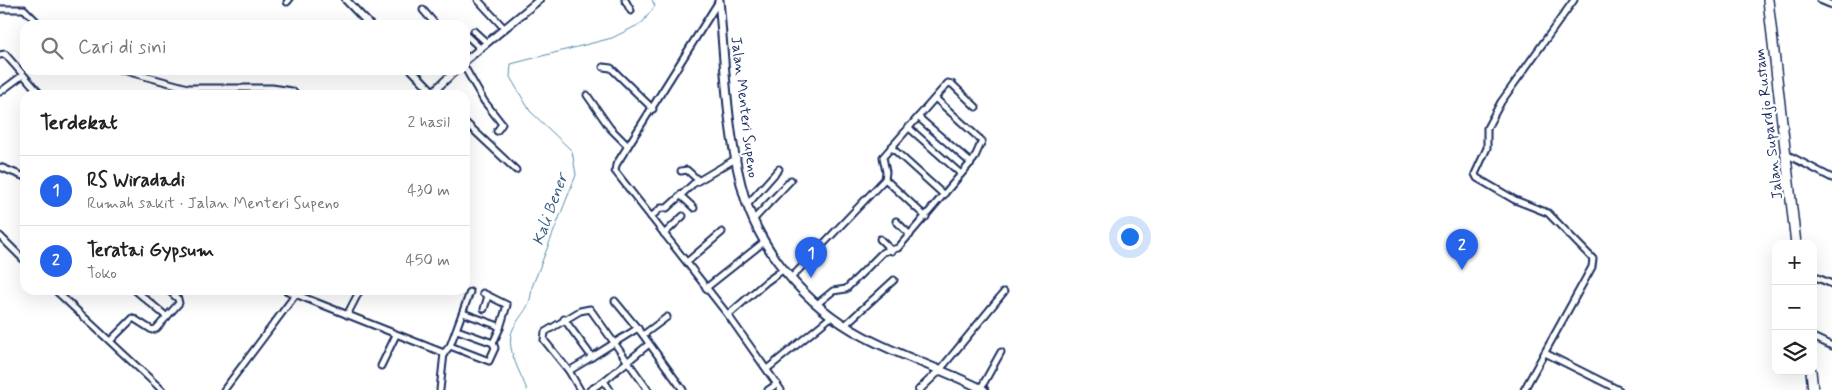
<!DOCTYPE html>
<html lang="id">
<meta charset="utf-8">
<style>
:root{--surface:#fff;--page:#f2f2f2;--text:#222;--muted:#767676;--line:#e0e0e0;--accent:#2563eb}
body{margin:0;font-family:Mynerve,sans-serif;background:var(--page);color:var(--text)}
.controls{position:absolute;right:15px;bottom:15px;display:grid;overflow:hidden;border-radius:10px;box-shadow:0 5px 20px #0002}
.controls button{width:45px;height:45px;display:grid;place-items:center;padding:0;border:0;border-bottom:1px solid var(--line);background:var(--surface);color:var(--text);font:25px sans-serif}
.you{position:absolute;left:1129px;top:236px;width:18px;height:18px;margin:-12px;border:4px solid #fff;border-radius:50%;background:#1a73e8;box-shadow:0 0 0 8px #1a73e833}
.badge{display:grid;place-items:center;width:32px;height:32px;border-radius:50%;background:var(--accent);color:#fff;font-size:16px;font-weight:700}
.pin{position:absolute;translate:-50% -41px;filter:drop-shadow(0 1px 2px #0008)}
.pin::after{content:'';position:absolute;top:26px;width:18px;height:15px;background:inherit;clip-path:polygon(0 0,100% 0,50% 100%)}
.list{margin:0;padding:0;list-style:none}
h2{display:flex;justify-content:space-between;align-items:center;height:65px;margin:0;padding:0 20px;font-size:21px}
h2 small{font-size:16px;font-weight:400;color:var(--muted)}
.list li{display:grid;grid-template-columns:32px 1fr auto;gap:15px;align-items:center;box-sizing:border-box;height:70px;padding:0 20px;border-top:1px solid var(--line)}
.list b{display:block;font-size:19px;white-space:nowrap}
.list p{margin:0;font-size:16px;white-space:nowrap;color:var(--muted)}
.list em{font-size:16px;font-style:normal;color:var(--muted)}
.icon{flex:none;width:28px;height:28px;fill:none;stroke:currentColor;stroke-width:2;stroke-linecap:round;stroke-linejoin:round}
.map{position:relative;flex:none;width:1832px;height:390px;overflow:hidden}
.search{position:absolute;background:var(--surface);box-shadow:0 5px 20px #0002;left:20px;top:20px;width:450px;height:55px;display:flex;align-items:center;gap:12px;box-sizing:border-box;padding:0 18px;border-radius:15px;color:var(--muted);font-size:19px}
.panel{position:absolute;background:var(--surface);box-shadow:0 5px 20px #0002;left:20px;top:90px;width:450px;height:205px;border-radius:15px}
.map>svg:first-child{display:block}
.lines{fill:none;stroke-linecap:round;stroke-linejoin:round}
.stream{stroke:#558ba9;stroke-width:1}
.minor-casing{stroke:#1b2f5e;stroke-width:9}
.tertiary-casing{stroke:#1b2f5e;stroke-width:10}
.secondary-casing{stroke:#1b2f5e;stroke-width:11}
.trunk-casing{stroke:#1b2f5e;stroke-width:12}
.minor{stroke:#fff;stroke-width:5}
.tertiary{stroke:#fff;stroke-width:6}
.secondary{stroke:#fff;stroke-width:7}
.trunk{stroke:#fff;stroke-width:9}
.labels{text-anchor:middle;stroke-width:4.5;stroke-linejoin:round;paint-order:stroke}
.street-label{font-size:15px;fill:#1b2f5e;stroke:#fff}
.water-label{font-size:16px;font-style:italic;fill:#385d84;stroke:#fff}
</style>
<div class="map">
<svg width="1832" height="390" viewBox="0 0 1832 390">
<rect width="100%" height="100%" fill="#fff"/>
<filter id="ink" filterUnits="userSpaceOnUse"><feTurbulence type="fractalNoise" baseFrequency=".02" numOctaves="2"/><feDisplacementMap in="SourceGraphic" scale="10" xChannelSelector="R" yChannelSelector="G"/><feConvolveMatrix kernelMatrix="1 2 1 2 8 2 1 2 1" color-interpolation-filters="sRGB"/></filter>
<g filter="url(#ink)">
<g class="lines">
<path class="stream" d="M527,390C521,373 504,347 513,329C523,310 530,310 532,287L576,175L572,151L530,111L510,77L511,64L612,38L642,23L655,6L652,0"/>
<defs>
<g id="minor">
<polyline points="478,0 504,28"/>
<polyline points="625,0 631,11"/>
<polyline points="1820,0 1832,5"/>
<polyline points="719,1 616,165 615,171 728,315 781,390"/>
<polyline points="287,2 289,0"/>
<polyline points="0,9 24,9 40,25"/>
<polyline points="423,10 436,25"/>
<polyline points="474,31 487,43"/>
<polyline points="465,34 480,48"/>
<polyline points="0,55 5,54 41,95"/>
<polyline points="603,67 611,68 653,109"/>
<polyline points="465,68 484,101 502,124 497,131"/>
<polyline points="122,70 188,88 272,88 292,91 297,95"/>
<polyline points="0,92 23,75"/>
<polyline points="587,95 610,128 628,146"/>
<polyline points="918,117 971,163"/>
<polyline points="465,122 516,170"/>
<polyline points="908,127 961,174"/>
<polyline points="891,147 944,195"/>
<polyline points="1786,154 1832,178"/>
<polyline points="0,167 25,177"/>
<polyline points="681,171 687,170 698,180"/>
<polyline points="885,179 926,217"/>
<polyline points="680,195 694,208"/>
<polyline points="747,205 779,169"/>
<polyline points="651,217 661,208 667,208 693,184 737,158"/>
<polyline points="754,219 791,180"/>
<polyline points="896,221 910,235"/>
<polyline points="664,234 683,216"/>
<polyline points="0,236 25,261"/>
<polyline points="880,239 892,251"/>
<polyline points="687,262 722,232"/>
<polyline points="1813,276 1832,284"/>
<polyline points="791,278 885,179 886,172 883,157 948,83 952,84 976,107"/>
<polyline points="706,288 764,242"/>
<polyline points="55,290 162,390"/>
<polyline points="135,290 167,317"/>
<polyline points="285,290 444,353"/>
<polyline points="483,293 507,305 500,328"/>
<polyline points="615,301 643,335"/>
<polyline points="817,304 833,291 846,289 883,252 898,248 974,159 982,141 935,98"/>
<polyline points="484,309 488,296"/>
<polyline points="347,315 360,290"/>
<polyline points="728,315 766,282 784,269"/>
<polyline points="667,317 643,335 683,390"/>
<polyline points="564,319 592,357 638,328"/>
<polyline points="845,325 894,280"/>
<polyline points="457,330 493,343 500,328 496,325 463,313"/>
<polyline points="1813,337 1832,346"/>
<polyline points="110,341 133,318 152,330 156,329 179,303 178,299 168,290"/>
<polyline points="450,346 489,361 495,348 493,343"/>
<polyline points="1545,353 1619,390"/>
<polyline points="592,357 569,371 544,340 545,332 580,311 590,309 648,390"/>
<polyline points="381,366 396,335"/>
<polyline points="767,369 832,316"/>
<polyline points="940,370 1004,292"/>
<polyline points="569,371 580,390"/>
<polyline points="981,388 1001,352"/>
<polyline points="224,390 299,290"/>
<polyline points="440,390 444,353 450,346 470,292"/>
<polyline points="590,390 604,381"/>
<polyline points="610,390 604,381 649,344"/>
<polyline points="768,390 777,384"/>
<polyline points="1524,390 1592,267 1593,259 1548,213 1515,200 1477,178 1475,174 1487,148 1487,128 1501,102 1574,0"/>
</g>
<g id="tertiary">
<polyline points="346,0 370,25"/>
<polyline points="465,61 539,0"/>
<polyline points="412,70 433,92 456,70"/>
<polyline points="919,390 940,370"/>
</g>
<path id="secondary" d="M719,0C725,61 726,125 741,184C756,248 806,306 863,336C902,357 945,370 984,390"/>
<g id="trunk">
<polyline points="1768,0 1796,244"/>
<polyline points="1811,371 1813,390"/>
</g>
</defs>
<use href="#minor" class="minor-casing"/>
<use href="#tertiary" class="tertiary-casing"/>
<use href="#secondary" class="secondary-casing"/>
<use href="#trunk" class="trunk-casing"/>
<use href="#minor" class="minor"/>
<use href="#tertiary" class="tertiary"/>
<use href="#secondary" class="secondary"/>
<use href="#trunk" class="trunk"/>
</g>
</g>
<g class="labels">
<g class="street-label">
<text transform="translate(745 107) rotate(83)" y="5">Jalan Menteri Supeno</text>
<text transform="translate(1768 124) rotate(-97)" y="5">Jalan Supardjo Rustam</text>
</g>
<g class="water-label">
<text transform="translate(549 209) rotate(-70)" y="6">Kali Bener</text>
</g>
</g>
</svg>
<div class="controls">
<button>+</button>
<button>−</button>
<button><svg class="icon" aria-label="layers" viewBox="0 0 24 24"><path d="M12 4l9 5-9 5-9-5zM3 14l9 5 9-5"/></svg></button>
</div>
<div class="you"></div>
<div class="pin badge" style="left:811px;top:278px">1</div>
<div class="pin badge" style="left:1462px;top:270px">2</div>
<div class="search"><svg class="icon" aria-label="search" viewBox="0 0 24 24"><circle cx="10" cy="10" r="6"/><path d="M15 15l6 6"/></svg>Cari di sini</div>
<section class="panel">
<h2>Terdekat<small>2 hasil</small></h2>
<ul class="list">
<li><span class="badge">1</span><div><b>RS Wiradadi</b><p>Rumah sakit · Jalan Menteri Supeno</p></div><em>430 m</em></li>
<li><span class="badge">2</span><div><b>Teratai Gypsum</b><p>Toko</p></div><em>450 m</em></li>
</ul>
</section>
</div>
